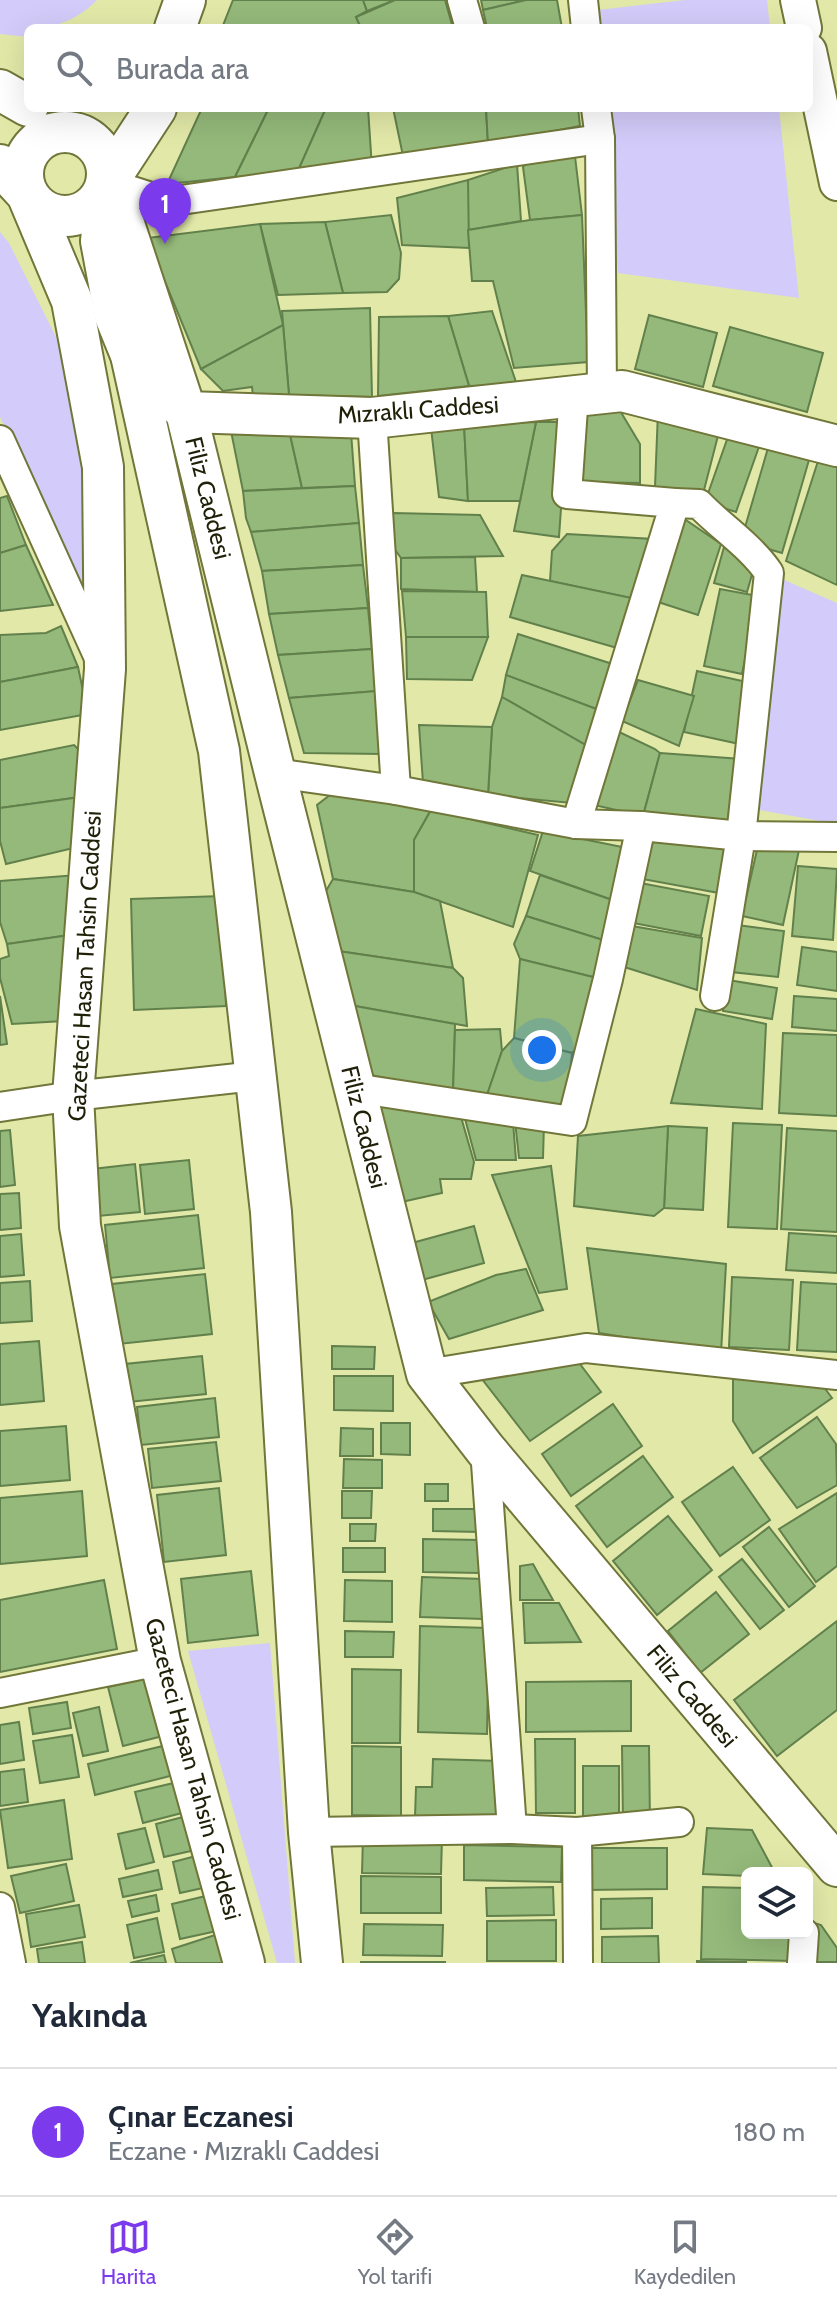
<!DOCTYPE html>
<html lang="tr">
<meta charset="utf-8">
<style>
:root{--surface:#fff;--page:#f2f2f3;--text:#1f2937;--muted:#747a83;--line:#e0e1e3;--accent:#7c3aed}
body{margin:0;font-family:Cabin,sans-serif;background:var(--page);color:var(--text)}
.controls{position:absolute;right:24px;bottom:24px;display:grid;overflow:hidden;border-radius:12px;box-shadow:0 8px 32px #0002}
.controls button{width:72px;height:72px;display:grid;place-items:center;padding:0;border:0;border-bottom:2px solid var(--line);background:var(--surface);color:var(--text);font:40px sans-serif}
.you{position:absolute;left:542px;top:1050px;width:28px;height:28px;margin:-20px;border:6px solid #fff;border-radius:50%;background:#1a73e8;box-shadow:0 0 0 12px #1a73e833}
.badge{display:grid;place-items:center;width:52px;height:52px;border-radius:50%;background:var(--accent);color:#fff;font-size:26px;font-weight:700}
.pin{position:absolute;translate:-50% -66px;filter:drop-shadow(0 2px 4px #0008)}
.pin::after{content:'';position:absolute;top:42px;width:28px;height:24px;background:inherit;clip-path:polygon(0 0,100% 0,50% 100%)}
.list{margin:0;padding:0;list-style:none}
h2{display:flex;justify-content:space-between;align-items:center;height:104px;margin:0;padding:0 32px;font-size:34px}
h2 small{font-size:26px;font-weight:400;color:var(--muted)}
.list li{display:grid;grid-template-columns:52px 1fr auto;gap:24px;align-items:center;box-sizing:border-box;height:128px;padding:0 32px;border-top:2px solid var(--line)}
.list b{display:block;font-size:30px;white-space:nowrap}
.list p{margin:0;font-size:26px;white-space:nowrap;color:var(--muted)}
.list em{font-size:26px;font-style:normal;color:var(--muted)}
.icon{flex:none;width:44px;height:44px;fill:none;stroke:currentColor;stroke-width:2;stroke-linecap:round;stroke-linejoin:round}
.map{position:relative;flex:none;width:837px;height:1963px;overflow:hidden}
.search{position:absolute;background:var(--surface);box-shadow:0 8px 32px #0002;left:24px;right:24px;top:24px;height:88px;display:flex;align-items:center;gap:20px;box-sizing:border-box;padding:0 28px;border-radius:12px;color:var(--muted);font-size:30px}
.sheet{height:232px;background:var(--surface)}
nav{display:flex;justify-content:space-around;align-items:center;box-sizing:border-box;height:112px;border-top:2px solid var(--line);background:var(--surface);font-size:22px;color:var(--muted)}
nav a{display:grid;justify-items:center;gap:4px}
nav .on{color:var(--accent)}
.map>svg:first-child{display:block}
.green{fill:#d3cbf9}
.building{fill:#94b97a;stroke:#62804c;stroke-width:2}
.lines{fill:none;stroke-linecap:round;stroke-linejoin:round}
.minor-casing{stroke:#717639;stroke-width:32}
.tertiary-casing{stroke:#717639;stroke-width:38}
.secondary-casing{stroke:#717639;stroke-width:44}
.minor{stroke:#fff;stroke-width:28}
.tertiary{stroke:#fff;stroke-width:34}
.secondary{stroke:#fff;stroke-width:40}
.labels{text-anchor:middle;stroke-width:8;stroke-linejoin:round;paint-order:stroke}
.street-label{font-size:24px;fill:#1f2007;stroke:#fff}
</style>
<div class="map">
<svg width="837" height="1963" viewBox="0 0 837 1963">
<rect width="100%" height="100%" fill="#e2e9a8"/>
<g class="green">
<path d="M0,0H97C77,20 56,28 28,28V37L0,34Z"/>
<polygon points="684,0 767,0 770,28 599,28 598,10"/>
<polygon points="605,108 779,108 799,298 618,273"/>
<polygon points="0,232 9,243 67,359 90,474 90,615 0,417"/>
<polygon points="782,579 837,603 837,824 754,809"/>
<polygon points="270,1643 295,1963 277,1963 188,1651"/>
</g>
<g class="building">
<polygon points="233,0 363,0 367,11 356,17 361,28 222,28"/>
<polygon points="363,0 395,0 367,11"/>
<polygon points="395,0 445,0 453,28 361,28 356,17"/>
<polygon points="481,0 526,0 483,10"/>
<polygon points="526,0 557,0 562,28 487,28 483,10"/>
<polygon points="202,108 269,108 235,177 167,184"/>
<polygon points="269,108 326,108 297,173 235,177"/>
<polygon points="326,108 368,108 372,168 297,173"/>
<polygon points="393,108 486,108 488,144 403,156"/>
<polygon points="486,108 578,108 580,126 488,144"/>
<polygon points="574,148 582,215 530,220 523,167 532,156"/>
<polygon points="517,164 521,221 468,230 468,180"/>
<polygon points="468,180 469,248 402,245 397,198"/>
<polygon points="391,215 401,253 399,279 387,292 343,293 325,222"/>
<polygon points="582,215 588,362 514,368 493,281 472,281 468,230 530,220"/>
<polygon points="325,222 343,293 278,295 260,224"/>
<polygon points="260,224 283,325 201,369 147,238"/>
<polygon points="370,308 372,397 289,395 282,311"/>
<polygon points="492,311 517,385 469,386 448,316"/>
<polygon points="649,315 717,333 703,387 635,369"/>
<polygon points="448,316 469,386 378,396 379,317"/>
<polygon points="283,325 289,395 253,397 252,387 223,391 201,369"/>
<polygon points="730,327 823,353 807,412 713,386"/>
<polygon points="577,408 619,409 640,444 640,483 574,482"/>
<polygon points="658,411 720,428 703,494 655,487"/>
<polygon points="430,419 464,424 468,501 439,497"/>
<polygon points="536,422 567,422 559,537 514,531"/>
<polygon points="536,422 520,501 468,501 464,424"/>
<polygon points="230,426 289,430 302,488 243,491"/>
<polygon points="289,430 351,432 355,486 302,488"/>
<polygon points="730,431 761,441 736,512 705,502"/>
<polygon points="768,448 809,460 782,553 741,541"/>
<polygon points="818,461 837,464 837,585 786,561"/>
<polygon points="355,486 359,523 251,532 246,518 243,491"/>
<polygon points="7,496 26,545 0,553 0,498"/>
<polygon points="393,513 480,515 503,556 401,558 393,547"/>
<polygon points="680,516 721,544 698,615 649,599"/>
<polygon points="359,523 363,565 262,571 251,532"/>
<polygon points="567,534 653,539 630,598 550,581 552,551"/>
<polygon points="26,545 53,605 0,611 0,553"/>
<polygon points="724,547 753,571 747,592 714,583"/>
<polygon points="475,557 477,592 401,589 401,558"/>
<polygon points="363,565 368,608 269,614 262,571"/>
<polygon points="522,575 641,600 624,650 510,617"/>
<polygon points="720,589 758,596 742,674 704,666"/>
<polygon points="402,591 486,592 488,637 406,637"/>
<polygon points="368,608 372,649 278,655 269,614"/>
<polygon points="61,626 78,667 0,682 0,635 46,633"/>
<polygon points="518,634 622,667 607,713 506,675"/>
<polygon points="406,637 488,637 472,680 407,679"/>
<polygon points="372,649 377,691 289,698 278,655"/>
<polygon points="78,667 88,714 0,730 0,682"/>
<polygon points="697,671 756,684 744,745 684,732"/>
<polygon points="506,675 607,713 589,747 502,697"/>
<polygon points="638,680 694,696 679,746 622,721"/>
<polygon points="377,691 382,754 304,753 289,698"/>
<polygon points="502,697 589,747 572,803 488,795 492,727"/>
<polygon points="419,725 492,727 488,795 423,783"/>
<polygon points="617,731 655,749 660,753 643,816 594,805"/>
<polygon points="74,745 85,756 81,797 0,808 0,760"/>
<polygon points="660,753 741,759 736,832 643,816"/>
<polygon points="339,788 431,810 414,840 414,892 333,879 317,805"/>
<polygon points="81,797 82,846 6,864 0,841 0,808"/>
<polygon points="431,810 538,835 513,927 414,892 414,840"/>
<polygon points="543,831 632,849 615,901 530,871"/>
<polygon points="645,834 727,849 719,893 637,878"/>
<polygon points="759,841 799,850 783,925 742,916"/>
<polygon points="798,866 837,869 833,940 792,936"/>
<polygon points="77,875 70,935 7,944 0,922 0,881"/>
<polygon points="540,875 615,901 603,940 526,916"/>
<polygon points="333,879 414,892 440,901 453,968 338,951 323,896"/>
<polygon points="635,882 709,896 701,936 628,922"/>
<polygon points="222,896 226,1006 134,1010 131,899"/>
<polygon points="526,916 603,940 597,978 520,959 514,944"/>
<polygon points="626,925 702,938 697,990 621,966"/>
<polygon points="737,925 784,931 778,977 731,972"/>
<polygon points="70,935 64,1021 12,1024 0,978 0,959 9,956 7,944"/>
<polygon points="802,947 837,952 837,991 797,985"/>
<polygon points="338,951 453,968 463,978 467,1026 355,1006"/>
<polygon points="520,959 597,978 583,1043 572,1053 514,1038"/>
<polygon points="728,980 777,988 772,1019 723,1011"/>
<polygon points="0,996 7,1044 0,1045"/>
<polygon points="794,996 837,999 837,1031 792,1027"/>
<polygon points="355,1006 455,1024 453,1091 360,1073"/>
<polygon points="696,1009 766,1024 762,1109 671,1103"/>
<polygon points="500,1029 502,1051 486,1098 453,1091 455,1030"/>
<polygon points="783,1033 837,1035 837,1116 779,1113"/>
<polygon points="514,1038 572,1053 567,1115 486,1098 502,1051"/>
<polygon points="369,1101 461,1117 474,1162 471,1179 440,1179 442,1193 397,1203"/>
<polygon points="464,1115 513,1122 516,1160 476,1160"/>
<polygon points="515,1121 544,1124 543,1158 519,1158"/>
<polygon points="733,1123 782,1125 777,1229 728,1227"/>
<polygon points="668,1126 707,1128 703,1210 664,1208"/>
<polygon points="668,1126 664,1208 654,1216 574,1206 578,1136"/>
<polygon points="787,1128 837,1131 837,1232 781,1229"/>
<polygon points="10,1130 15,1185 0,1187 0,1131"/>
<polygon points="189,1160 194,1209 145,1214 140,1165"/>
<polygon points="135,1164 140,1212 98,1216 93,1169"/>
<polygon points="551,1166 567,1289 539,1293 492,1175"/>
<polygon points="19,1193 21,1228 0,1230 0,1194"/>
<polygon points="198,1215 204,1268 110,1278 105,1225"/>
<polygon points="474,1226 484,1263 422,1280 412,1243"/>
<polygon points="789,1233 837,1236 837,1273 786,1270"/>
<polygon points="21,1234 24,1275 0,1277 0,1236"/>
<polygon points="587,1248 726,1264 721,1353 599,1333"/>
<polygon points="526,1269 543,1310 449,1339 428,1302 496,1275"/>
<polygon points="205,1274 212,1334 119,1344 112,1284"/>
<polygon points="732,1277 793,1280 789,1350 729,1347"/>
<polygon points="30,1281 32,1321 0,1323 0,1283"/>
<polygon points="801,1282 837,1284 837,1352 797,1350"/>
<polygon points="39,1341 44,1401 0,1405 0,1344"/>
<polygon points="332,1346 375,1347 374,1369 332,1369"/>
<polygon points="202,1356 206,1394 129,1402 125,1364"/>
<polygon points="574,1356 601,1392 530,1441 478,1374"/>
<polygon points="733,1370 817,1378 832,1398 753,1453 733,1421"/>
<polygon points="334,1376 393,1376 393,1411 334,1410"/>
<polygon points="215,1398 219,1437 141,1445 137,1407"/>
<polygon points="613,1404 642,1446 571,1496 542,1454"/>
<polygon points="817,1417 836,1444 837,1485 797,1508 760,1458"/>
<polygon points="381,1423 410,1423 410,1455 381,1454"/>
<polygon points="66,1426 70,1480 0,1486 0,1431"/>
<polygon points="341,1428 373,1429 373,1456 340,1456"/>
<polygon points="216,1442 221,1481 152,1488 148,1449"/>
<polygon points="643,1456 673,1497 607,1547 576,1506"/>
<polygon points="344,1459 382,1460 382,1488 343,1488"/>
<polygon points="733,1467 770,1520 720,1556 682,1502"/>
<rect x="425" y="1484" width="23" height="17"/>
<polygon points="219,1488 226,1555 164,1562 157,1495"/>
<polygon points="82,1491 87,1556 0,1564 0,1498"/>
<polygon points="342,1491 372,1491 371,1518 342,1518"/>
<polygon points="837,1493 837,1566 816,1582 779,1529"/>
<polygon points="433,1509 481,1509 480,1532 433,1531"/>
<polygon points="668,1516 712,1570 657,1615 613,1561"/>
<polygon points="350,1524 376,1524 375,1541 350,1541"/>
<polygon points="769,1527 815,1586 789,1607 743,1547"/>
<polygon points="423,1539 482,1540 481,1573 423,1572"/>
<rect x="343" y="1548" width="42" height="24"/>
<polygon points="742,1559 784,1610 760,1629 719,1577"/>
<polygon points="533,1564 553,1600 520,1600 520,1566"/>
<polygon points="251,1571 258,1635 188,1643 181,1579"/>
<polygon points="422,1577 484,1579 484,1619 420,1617"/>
<polygon points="104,1580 117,1649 0,1672 0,1600"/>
<polygon points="345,1580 392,1581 392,1622 344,1621"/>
<polygon points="716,1592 749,1634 700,1673 668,1631"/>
<polygon points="523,1603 559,1603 581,1642 525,1643"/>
<polygon points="837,1621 837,1710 777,1756 734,1700"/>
<polygon points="420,1626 489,1628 487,1734 418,1732"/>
<polygon points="345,1631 394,1632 393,1657 345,1657"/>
<polygon points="352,1669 401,1670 400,1743 352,1743"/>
<polygon points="149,1678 163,1736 123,1746 108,1687"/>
<polygon points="631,1681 631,1731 526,1732 526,1682"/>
<polygon points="67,1702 71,1728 33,1734 29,1708"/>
<polygon points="99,1707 108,1751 83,1756 73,1713"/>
<polygon points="19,1722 24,1760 0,1764 0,1725"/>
<polygon points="72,1735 79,1777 40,1783 33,1741"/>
<polygon points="535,1739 575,1739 575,1813 536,1813"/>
<polygon points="167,1745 174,1775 95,1795 88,1764"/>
<polygon points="352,1746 401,1747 401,1816 352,1815"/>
<polygon points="622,1746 649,1746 650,1824 623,1824"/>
<polygon points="433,1759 501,1761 498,1820 415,1817 416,1787 432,1787"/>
<rect x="583" y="1766" width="36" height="54"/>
<polygon points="24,1769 28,1802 0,1806 0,1772"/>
<polygon points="178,1782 186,1812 143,1823 135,1792"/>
<polygon points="64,1800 72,1859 8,1868 0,1810"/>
<polygon points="183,1817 191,1851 164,1857 156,1824"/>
<polygon points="145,1828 154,1862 126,1869 118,1834"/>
<polygon points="707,1828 752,1830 775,1873 747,1873 747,1876 703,1874"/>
<polygon points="363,1836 442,1837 441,1874 362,1873"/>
<polygon points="464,1845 562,1847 561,1882 464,1880"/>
<polygon points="586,1848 667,1848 667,1889 586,1890"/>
<polygon points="196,1856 203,1888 180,1893 173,1862"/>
<polygon points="66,1864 74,1901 20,1913 11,1876"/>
<polygon points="158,1870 162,1889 123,1897 119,1879"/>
<polygon points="361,1876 441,1877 441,1913 361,1913"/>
<polygon points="553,1887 554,1915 487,1916 486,1888"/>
<polygon points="703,1887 747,1888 747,1933 795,1933 794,1961 701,1959"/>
<polygon points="156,1895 159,1911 132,1917 128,1901"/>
<polygon points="210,1895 217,1931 180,1939 172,1904"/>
<polygon points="652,1898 652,1928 601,1929 601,1899"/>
<polygon points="79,1905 85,1937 31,1947 26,1914"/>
<polygon points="157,1918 164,1952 134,1958 127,1925"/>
<polygon points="556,1920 556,1961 487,1961 487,1921"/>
<polygon points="811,1922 821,1925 837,1948 837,1962 810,1962"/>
<polygon points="364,1924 443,1925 442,1956 363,1955"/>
<polygon points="215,1935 224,1963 176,1963 172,1949"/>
<polygon points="658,1936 659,1963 602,1963 602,1937"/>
<polygon points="82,1942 85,1963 39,1963 37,1949"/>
<polygon points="164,1955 166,1963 130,1963"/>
<polygon points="697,1961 746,1962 746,1963 697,1963"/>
<rect x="361" y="1962" width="84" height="1"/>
</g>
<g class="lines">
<defs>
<g id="minor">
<polyline points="462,0 470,28"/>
<polyline points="583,0 586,28"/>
<polyline points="596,108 600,139 602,393"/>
<polyline points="107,183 167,202 600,139"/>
<polyline points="570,397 573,408 567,494 675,503 576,824"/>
<polyline points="372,418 396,790"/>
<polyline points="0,440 99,658"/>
<path d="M675,503L699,504C721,527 752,547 769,573L741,836L715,996"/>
<polyline points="275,773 396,790 576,824 641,826 741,836 837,837"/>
<polyline points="354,1088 572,1121 608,979 641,826"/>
<polyline points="0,1107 73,1096 256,1076"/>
<polyline points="427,1374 586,1348 837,1375"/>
<polyline points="485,1449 512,1829"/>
<polyline points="0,1693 160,1661"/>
<polyline points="309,1832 512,1829 577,1832 679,1822"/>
<polyline points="577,1832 578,1963"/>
<polyline points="0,1907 11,1963"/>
<polyline points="802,1963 804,1933"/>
</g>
<g id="tertiary">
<polyline points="798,0 804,28"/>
<polyline points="809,51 837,183"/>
</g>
<g id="secondary">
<polyline points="175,28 185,0"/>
<polyline points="0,90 28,106"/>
<polyline points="156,108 107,183 101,241 115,316 131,355 219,751 271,1212 309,1832 322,1963"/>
<circle cx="65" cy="174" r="42"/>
<polyline points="0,165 27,194 72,301 103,467 105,669 73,1096 80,1226 160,1661 244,1963"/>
<polyline points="110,191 123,221 186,412 372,418 622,391 837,446"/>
<polyline points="131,355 186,412 275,773 427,1374 485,1449 837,1866"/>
</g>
</defs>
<use href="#minor" class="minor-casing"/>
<use href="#tertiary" class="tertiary-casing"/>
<use href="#secondary" class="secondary-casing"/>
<use href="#minor" class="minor"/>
<use href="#tertiary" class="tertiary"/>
<use href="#secondary" class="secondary"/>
</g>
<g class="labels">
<g class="street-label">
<text transform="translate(418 410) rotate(-4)" y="8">Mızraklı Caddesi</text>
<text transform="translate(208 498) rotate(76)" y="8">Filiz Caddesi</text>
<text transform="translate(85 966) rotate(-87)" y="8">Gazeteci Hasan Tahsin Caddesi</text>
<text transform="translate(364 1127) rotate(76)" y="8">Filiz Caddesi</text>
<text transform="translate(692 1696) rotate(50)" y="8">Filiz Caddesi</text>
<text transform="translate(193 1769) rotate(75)" y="8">Gazeteci Hasan Tahsin Caddesi</text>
</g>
</g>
</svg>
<div class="controls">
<button><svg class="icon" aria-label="layers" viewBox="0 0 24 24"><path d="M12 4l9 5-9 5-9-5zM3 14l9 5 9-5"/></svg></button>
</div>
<div class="you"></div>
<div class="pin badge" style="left:165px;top:244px">1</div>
<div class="search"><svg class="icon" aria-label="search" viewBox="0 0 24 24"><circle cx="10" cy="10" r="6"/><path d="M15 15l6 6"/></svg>Burada ara</div>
</div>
<section class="sheet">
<h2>Yakında<small></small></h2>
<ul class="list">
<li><span class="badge">1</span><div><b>Çınar Eczanesi</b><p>Eczane · Mızraklı Caddesi</p></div><em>180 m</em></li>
</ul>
</section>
<nav>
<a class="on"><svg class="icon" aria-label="map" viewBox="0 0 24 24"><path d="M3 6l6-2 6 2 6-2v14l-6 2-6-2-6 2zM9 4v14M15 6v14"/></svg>Harita</a>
<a><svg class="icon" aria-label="directions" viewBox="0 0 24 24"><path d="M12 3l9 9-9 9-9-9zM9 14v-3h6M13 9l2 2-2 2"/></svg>Yol tarifi</a>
<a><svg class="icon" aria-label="saved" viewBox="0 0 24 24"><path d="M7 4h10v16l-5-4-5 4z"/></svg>Kaydedilen</a>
</nav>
